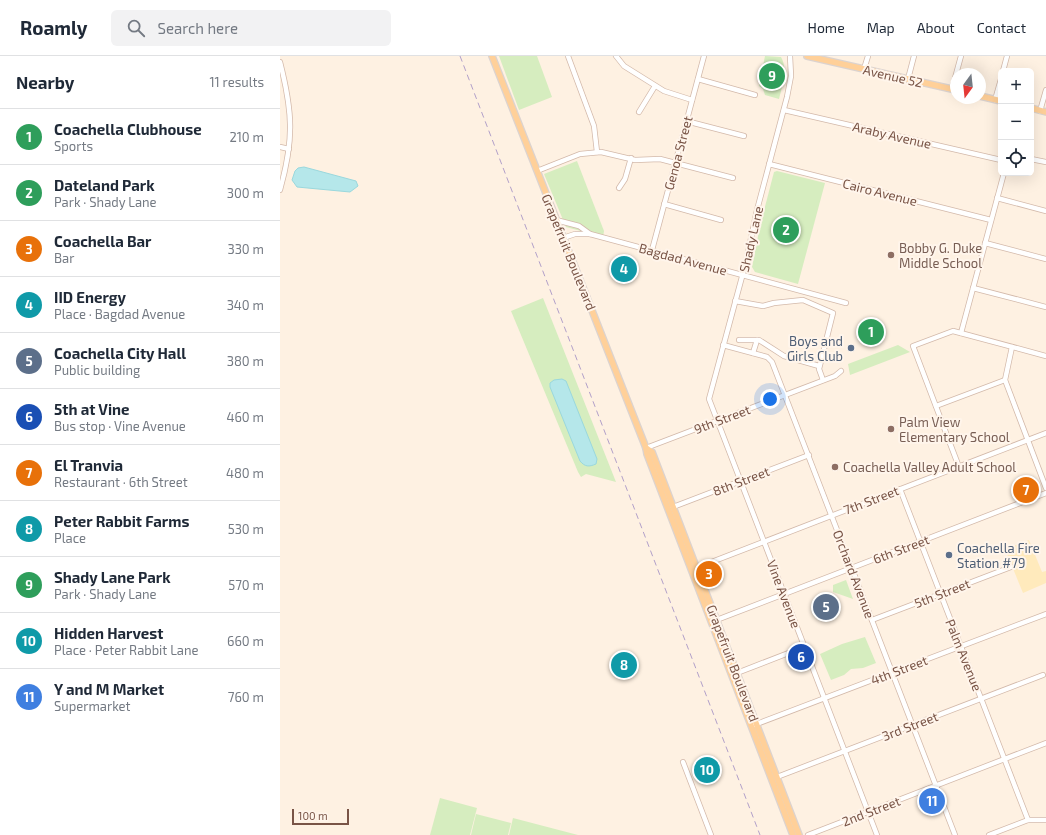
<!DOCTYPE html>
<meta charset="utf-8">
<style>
:root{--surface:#fff;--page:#f2f2f3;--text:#1f2937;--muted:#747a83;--line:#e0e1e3;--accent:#f4553c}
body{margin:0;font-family:"Exo 2",sans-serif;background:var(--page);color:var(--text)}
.controls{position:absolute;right:12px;top:12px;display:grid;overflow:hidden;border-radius:6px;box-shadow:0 4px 16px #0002}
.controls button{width:36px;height:36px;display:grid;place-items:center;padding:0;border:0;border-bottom:1px solid var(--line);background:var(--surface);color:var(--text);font:20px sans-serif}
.compass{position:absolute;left:670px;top:12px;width:36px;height:36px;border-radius:50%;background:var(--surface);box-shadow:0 4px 16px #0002;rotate:195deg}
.scale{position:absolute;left:12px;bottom:10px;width:57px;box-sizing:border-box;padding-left:4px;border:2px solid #795446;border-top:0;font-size:11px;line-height:14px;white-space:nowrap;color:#795446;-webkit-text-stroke:3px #fff5eb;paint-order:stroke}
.you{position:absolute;left:490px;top:343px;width:14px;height:14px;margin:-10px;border:3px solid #fff;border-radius:50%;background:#1a73e8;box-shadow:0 0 0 6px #1a73e833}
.badge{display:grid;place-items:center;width:26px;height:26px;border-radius:50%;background:var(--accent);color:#fff;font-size:13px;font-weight:700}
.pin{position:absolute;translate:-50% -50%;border:2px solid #fff;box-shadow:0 1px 4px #0006}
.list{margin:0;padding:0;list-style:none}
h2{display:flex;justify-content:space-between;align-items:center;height:52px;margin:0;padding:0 16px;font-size:17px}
h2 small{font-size:13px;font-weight:400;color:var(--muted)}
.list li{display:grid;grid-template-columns:26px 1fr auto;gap:12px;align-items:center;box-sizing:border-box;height:56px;padding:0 16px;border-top:1px solid var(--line)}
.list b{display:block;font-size:15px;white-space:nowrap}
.list p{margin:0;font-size:13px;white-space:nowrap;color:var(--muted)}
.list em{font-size:13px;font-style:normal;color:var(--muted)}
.icon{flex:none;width:22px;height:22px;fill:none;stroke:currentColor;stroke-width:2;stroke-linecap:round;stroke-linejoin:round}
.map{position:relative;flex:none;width:766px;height:779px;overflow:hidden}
header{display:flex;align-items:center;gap:24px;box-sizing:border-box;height:56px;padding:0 20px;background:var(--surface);border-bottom:1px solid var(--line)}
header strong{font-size:19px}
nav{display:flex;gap:22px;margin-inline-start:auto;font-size:14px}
.search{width:280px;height:36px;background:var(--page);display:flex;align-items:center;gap:10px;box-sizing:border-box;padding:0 14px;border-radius:6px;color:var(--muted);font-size:15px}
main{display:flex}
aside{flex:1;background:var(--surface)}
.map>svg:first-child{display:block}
.green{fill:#d6edbf}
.sand{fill:#ffeabc}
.water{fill:#b5e7ea;stroke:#9ad8dd}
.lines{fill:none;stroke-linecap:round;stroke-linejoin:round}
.minor-casing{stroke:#d3b9aa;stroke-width:6}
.major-casing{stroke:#dcd3cf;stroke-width:8}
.minor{stroke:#fff;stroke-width:4.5}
.major{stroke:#ffd099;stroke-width:5.5}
.rail{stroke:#b2a0c9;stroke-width:1;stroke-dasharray:6 4;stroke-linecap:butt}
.education-dot{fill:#8d6e63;stroke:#fff5eb;stroke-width:1.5}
.service-dot{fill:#5c6f8a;stroke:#fff5eb;stroke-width:1.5}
.labels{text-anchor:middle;stroke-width:4;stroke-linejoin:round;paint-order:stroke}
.street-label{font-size:13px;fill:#795446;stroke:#fff5eb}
.education-label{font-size:13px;fill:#785e54;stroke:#fff5eb;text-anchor:start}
.service-label{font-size:13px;fill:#4e5e75;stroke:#fff5eb;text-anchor:end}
</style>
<header>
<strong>Roamly</strong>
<div class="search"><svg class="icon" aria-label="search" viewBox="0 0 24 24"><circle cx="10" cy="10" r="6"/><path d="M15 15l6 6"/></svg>Search here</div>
<nav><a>Home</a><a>Map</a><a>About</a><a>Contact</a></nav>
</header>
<main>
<aside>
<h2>Nearby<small>11 results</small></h2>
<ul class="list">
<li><span class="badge" style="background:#2e9e5b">1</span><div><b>Coachella Clubhouse</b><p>Sports</p></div><em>210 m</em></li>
<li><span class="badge" style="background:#2e9e5b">2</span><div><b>Dateland Park</b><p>Park · Shady Lane</p></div><em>300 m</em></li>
<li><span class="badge" style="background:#e8710a">3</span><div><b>Coachella Bar</b><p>Bar</p></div><em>330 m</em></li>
<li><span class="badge" style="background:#0f9aa8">4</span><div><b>IID Energy</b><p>Place · Bagdad Avenue</p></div><em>340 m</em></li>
<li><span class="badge" style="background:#5c6f8a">5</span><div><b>Coachella City Hall</b><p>Public building</p></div><em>380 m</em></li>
<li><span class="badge" style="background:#1a4fb4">6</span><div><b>5th at Vine</b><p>Bus stop · Vine Avenue</p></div><em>460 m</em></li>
<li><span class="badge" style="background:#e8710a">7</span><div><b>El Tranvia</b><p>Restaurant · 6th Street</p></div><em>480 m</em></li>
<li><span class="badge" style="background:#0f9aa8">8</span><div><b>Peter Rabbit Farms</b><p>Place</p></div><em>530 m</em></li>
<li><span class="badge" style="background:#2e9e5b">9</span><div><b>Shady Lane Park</b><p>Park · Shady Lane</p></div><em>570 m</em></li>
<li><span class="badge" style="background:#0f9aa8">10</span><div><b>Hidden Harvest</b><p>Place · Peter Rabbit Lane</p></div><em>660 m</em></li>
<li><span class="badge" style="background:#3f7fe0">11</span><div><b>Y and M Market</b><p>Supermarket</p></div><em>760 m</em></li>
</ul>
</aside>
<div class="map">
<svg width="766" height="779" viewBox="0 0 766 779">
<rect width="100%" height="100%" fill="#fef1e2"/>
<g class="green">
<polygon points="219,0 257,0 272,41 239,54"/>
<path d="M485,0L501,1C508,12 502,31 499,43L485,39L483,33L479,30Z"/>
<polygon points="297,105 324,175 323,181 286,171 264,118"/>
<polygon points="497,115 545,127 518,228 475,216 472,211 480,170 494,116"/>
<polygon points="263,242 336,426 306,418 301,421 298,416 231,255"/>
<polygon points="618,289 630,296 570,319 568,308"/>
<polygon points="566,524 573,543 553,536 553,529"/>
<polygon points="585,581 596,607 583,612 571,613 564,619 551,624 540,598 562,588"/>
<polygon points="160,742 197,752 190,779 150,779"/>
<polygon points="196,758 231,767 228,779 191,779"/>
<polygon points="233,762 298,779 229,779"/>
</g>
<polygon class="sand" points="749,484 762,516 766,515 766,527 743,537 725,493"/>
<g class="water">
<polygon points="24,111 76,125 78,130 70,136 17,131 12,124 15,115 18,112"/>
<path d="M282,323L286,325L317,403L316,408C309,411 305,411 300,405L270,331V327L274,324Z"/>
</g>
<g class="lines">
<defs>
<g id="minor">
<polyline points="288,0 314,70 317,96"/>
<polyline points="336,0 344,10 384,35 412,44"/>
<polyline points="510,0 511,20 507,41 477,154 466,206 429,343 597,779"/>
<path d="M0,6C13,57 14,84 0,134"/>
<polyline points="584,13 588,0"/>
<polyline points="723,15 727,0"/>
<polyline points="418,23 475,39"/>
<polyline points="628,23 634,0"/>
<polyline points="672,33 681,0"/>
<polyline points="715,44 721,23"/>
<polyline points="504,54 721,104"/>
<polyline points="760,55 766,34"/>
<polyline points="359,56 375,30"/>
<polyline points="406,65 464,80"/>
<polyline points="0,91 9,93"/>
<polyline points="751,103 766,106"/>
<polyline points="489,108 711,164"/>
<polyline points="257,115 300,98 321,96 355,104 380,103 453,122"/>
<polyline points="339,132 345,123 351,102"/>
<polyline points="717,142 766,155"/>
<polyline points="384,148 441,164"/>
<polyline points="276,164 299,170 310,178"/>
<polyline points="283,182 295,178 310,178 566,247"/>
<polyline points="705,187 766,203"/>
<polyline points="372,194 424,0"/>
<polyline points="693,232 766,251"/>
<polyline points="455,245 483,250 494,247 523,244 553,257 539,313 543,324"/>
<polyline points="681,277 724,117"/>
<polyline points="459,284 479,284 504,300 539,310"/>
<polyline points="443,289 487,301 492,306 675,779"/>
<polyline points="732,291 725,324 766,432"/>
<polyline points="473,297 477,284"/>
<polyline points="656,350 725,324"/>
<polyline points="366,392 555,320 561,315"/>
<polyline points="679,411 633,290 673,275 766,300"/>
<polyline points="620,433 748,764"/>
<polyline points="393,451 529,399"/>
<polyline points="416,512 766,377"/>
<polyline points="592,564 731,511"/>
<polyline points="434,565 766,437"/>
<polyline points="457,617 524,591"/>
<polyline points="474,669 766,558"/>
<polyline points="403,706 431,779"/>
<polyline points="497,721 763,619"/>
<polyline points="528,779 766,687"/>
<polyline points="709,779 748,764 766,764"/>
</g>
<g id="major">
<polyline points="212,0 366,392 367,398 513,779"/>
<polyline points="527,0 676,34"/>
<polyline points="700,40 721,45"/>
<polyline points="751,52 766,56"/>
<polyline points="366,392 372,396 519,779"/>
</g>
</defs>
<use href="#minor" class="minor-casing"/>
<use href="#major" class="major-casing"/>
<use href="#minor" class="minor"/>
<use href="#major" class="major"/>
<polyline class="rail" points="180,0 480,779"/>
</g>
<g class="education-dot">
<circle cx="611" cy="199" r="4"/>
<circle cx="611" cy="373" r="4"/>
<circle cx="555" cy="411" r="4"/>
</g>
<g class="service-dot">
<circle cx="571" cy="292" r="4"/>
<circle cx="669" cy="499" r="4"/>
</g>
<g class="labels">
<g class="street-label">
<text transform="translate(613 20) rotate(13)" y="5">Avenue 52</text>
<text transform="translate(612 79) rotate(13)" y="5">Araby Avenue</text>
<text transform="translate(398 97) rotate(-75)" y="5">Genoa Street</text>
<text transform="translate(600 136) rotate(14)" y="5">Cairo Avenue</text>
<text transform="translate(471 183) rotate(-77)" y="5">Shady Lane</text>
<text transform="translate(289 196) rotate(68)" y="5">Grapefruit Boulevard</text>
<text transform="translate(403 203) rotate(15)" y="5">Bagdad Avenue</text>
<text transform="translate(442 363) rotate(-21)" y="5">9th Street</text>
<text transform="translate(461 425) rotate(-21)" y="5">8th Street</text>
<text transform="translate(591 444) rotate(-21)" y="5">7th Street</text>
<text transform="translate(621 493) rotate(-21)" y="5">6th Street</text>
<text transform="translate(574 518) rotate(69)" y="5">Orchard Avenue</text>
<text transform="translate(662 537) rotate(-21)" y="5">5th Street</text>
<text transform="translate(504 538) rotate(69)" y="5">Vine Avenue</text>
<text transform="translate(684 599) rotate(68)" y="5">Palm Avenue</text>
<text transform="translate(453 607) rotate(69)" y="5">Grapefruit Boulevard</text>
<text transform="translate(619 614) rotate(-21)" y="5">4th Street</text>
<text transform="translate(630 670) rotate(-21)" y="5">3rd Street</text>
<text transform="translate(591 755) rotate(-21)" y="5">2nd Street</text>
</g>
<g class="education-label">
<text x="619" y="197">Bobby G. Duke<tspan x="619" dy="15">Middle School</tspan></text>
<text x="619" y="371">Palm View<tspan x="619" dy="15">Elementary School</tspan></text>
<text x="563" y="416">Coachella Valley Adult School</text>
</g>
<g class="service-label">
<text x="563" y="290">Boys and<tspan x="563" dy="15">Girls Club</tspan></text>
<text x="677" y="497" text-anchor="start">Coachella Fire<tspan x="677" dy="15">Station #79</tspan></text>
</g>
</g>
</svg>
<div class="controls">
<button>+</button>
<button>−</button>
<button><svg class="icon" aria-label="locate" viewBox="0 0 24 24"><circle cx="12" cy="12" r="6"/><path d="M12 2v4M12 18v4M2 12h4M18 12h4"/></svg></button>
</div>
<svg class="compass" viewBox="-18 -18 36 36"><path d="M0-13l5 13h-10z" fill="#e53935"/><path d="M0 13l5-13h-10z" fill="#747a83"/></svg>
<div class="scale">100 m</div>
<div class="you"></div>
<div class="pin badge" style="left:591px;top:276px;background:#2e9e5b">1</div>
<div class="pin badge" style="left:506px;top:174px;background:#2e9e5b">2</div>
<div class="pin badge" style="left:429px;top:518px;background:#e8710a">3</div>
<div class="pin badge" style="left:344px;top:213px;background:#0f9aa8">4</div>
<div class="pin badge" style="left:546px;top:551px;background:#5c6f8a">5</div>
<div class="pin badge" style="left:521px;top:601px;background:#1a4fb4">6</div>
<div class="pin badge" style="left:746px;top:434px;background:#e8710a">7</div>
<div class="pin badge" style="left:344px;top:609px;background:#0f9aa8">8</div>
<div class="pin badge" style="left:492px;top:20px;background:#2e9e5b">9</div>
<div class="pin badge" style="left:427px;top:714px;background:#0f9aa8">10</div>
<div class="pin badge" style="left:652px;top:745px;background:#3f7fe0">11</div>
</div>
</main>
